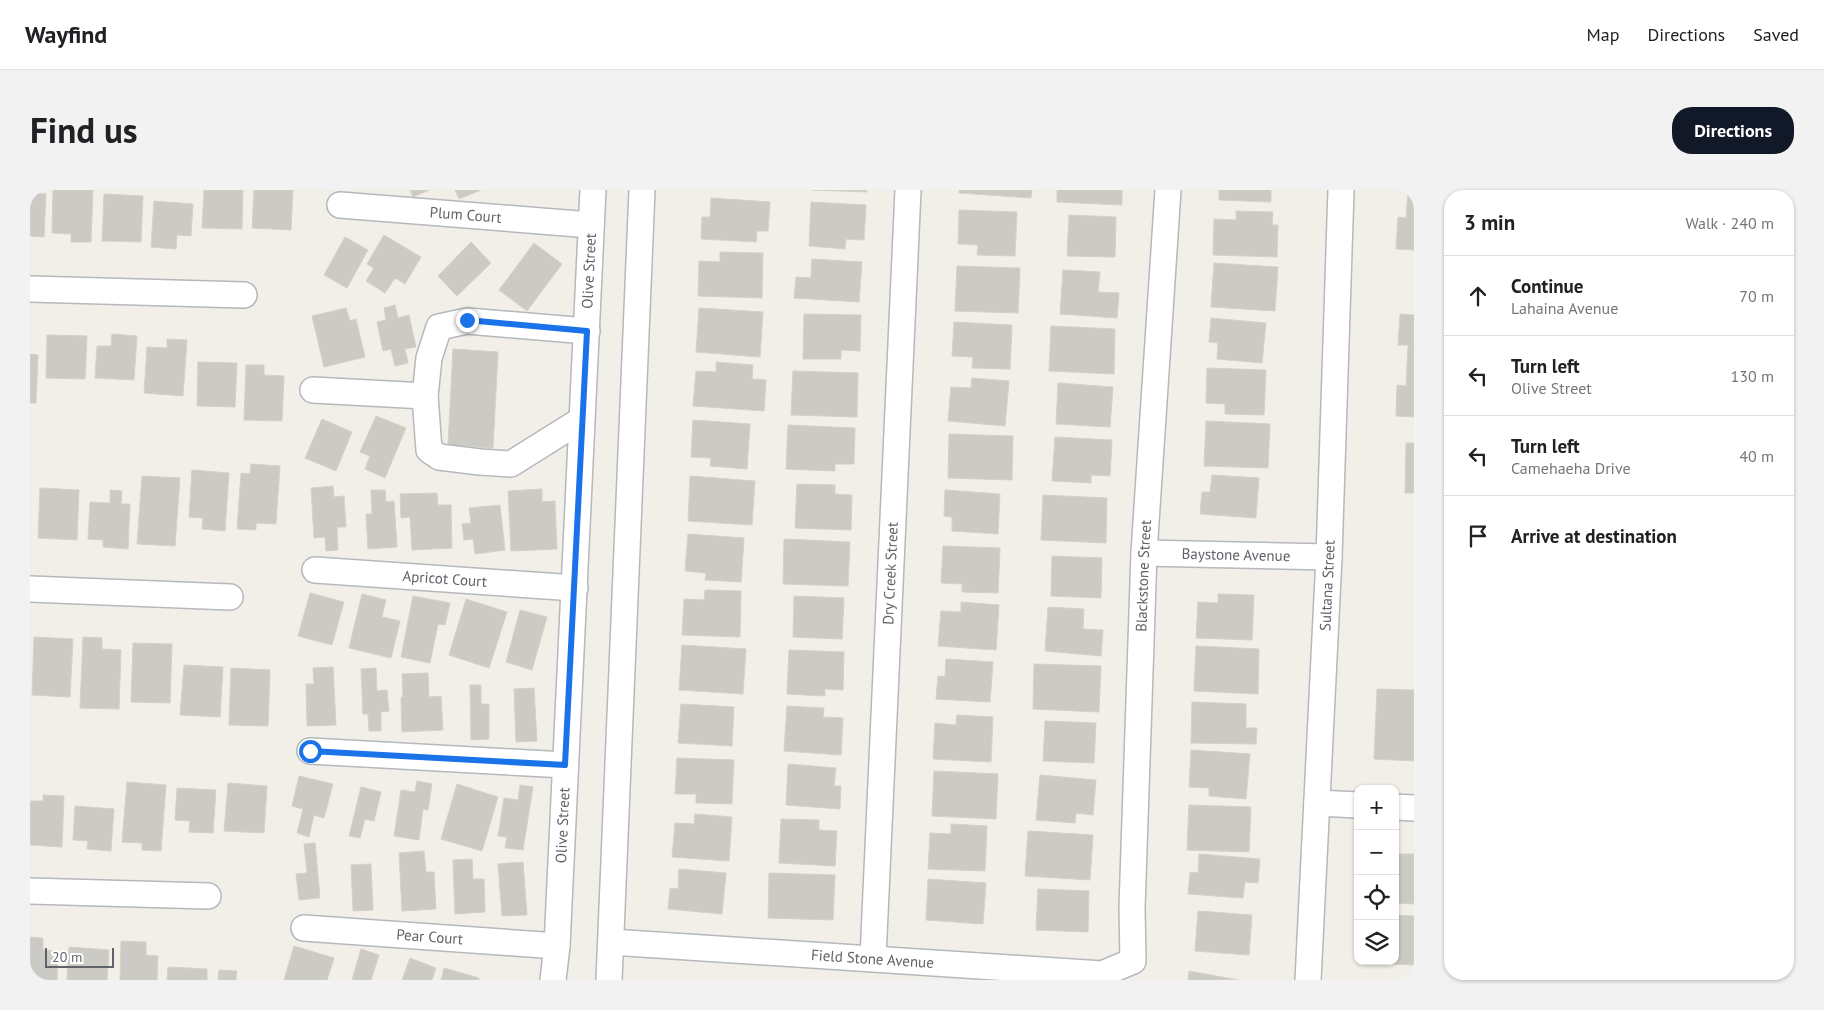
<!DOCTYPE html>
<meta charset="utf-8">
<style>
:root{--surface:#fff;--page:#f2f2f2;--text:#202124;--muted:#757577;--line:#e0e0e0;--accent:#111827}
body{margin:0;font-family:"PT Sans",sans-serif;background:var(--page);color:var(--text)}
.controls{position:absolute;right:15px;bottom:15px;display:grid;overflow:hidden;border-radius:10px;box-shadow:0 1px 4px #0004}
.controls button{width:45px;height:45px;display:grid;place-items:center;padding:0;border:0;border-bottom:1px solid var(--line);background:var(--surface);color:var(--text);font:25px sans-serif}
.scale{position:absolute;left:15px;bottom:12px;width:69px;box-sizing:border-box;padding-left:5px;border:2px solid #5f6368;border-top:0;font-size:14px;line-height:18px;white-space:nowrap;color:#5f6368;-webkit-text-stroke:4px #fff;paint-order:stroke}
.stop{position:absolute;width:15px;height:15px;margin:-11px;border:4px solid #1a73e8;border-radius:50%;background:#fff}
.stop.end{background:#1a73e8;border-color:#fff;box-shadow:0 1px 5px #0008}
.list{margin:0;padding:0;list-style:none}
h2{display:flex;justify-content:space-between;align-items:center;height:65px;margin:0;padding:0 20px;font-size:21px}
h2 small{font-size:16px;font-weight:400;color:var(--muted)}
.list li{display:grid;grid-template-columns:32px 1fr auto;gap:15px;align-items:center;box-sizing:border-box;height:80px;padding:0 20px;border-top:1px solid var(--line)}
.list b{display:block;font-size:19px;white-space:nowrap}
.list p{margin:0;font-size:16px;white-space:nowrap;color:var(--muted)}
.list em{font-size:16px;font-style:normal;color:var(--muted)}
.icon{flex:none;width:28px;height:28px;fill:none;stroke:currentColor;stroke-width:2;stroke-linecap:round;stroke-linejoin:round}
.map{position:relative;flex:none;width:1384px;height:790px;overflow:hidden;border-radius:20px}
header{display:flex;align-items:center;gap:30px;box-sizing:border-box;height:70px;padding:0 25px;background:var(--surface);border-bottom:1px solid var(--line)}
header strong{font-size:24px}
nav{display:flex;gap:28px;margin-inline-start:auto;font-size:18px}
.intro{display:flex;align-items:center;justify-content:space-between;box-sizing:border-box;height:120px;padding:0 30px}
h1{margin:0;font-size:35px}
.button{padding:12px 22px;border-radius:20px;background:var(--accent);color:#fff;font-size:18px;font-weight:700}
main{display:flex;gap:30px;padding:0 30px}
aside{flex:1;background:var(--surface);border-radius:20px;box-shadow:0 1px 4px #0004}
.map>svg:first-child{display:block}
.building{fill:#cccac5;stroke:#d6d1c6}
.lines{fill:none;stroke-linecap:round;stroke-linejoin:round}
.minor-casing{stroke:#b5b8bc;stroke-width:28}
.minor{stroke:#fff;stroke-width:25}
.route{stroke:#1a73e8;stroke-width:6}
.labels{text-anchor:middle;stroke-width:4;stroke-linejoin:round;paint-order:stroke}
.street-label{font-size:15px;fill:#5f6368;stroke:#fff}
</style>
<header>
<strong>Wayfind</strong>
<nav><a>Map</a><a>Directions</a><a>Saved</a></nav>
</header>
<div class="intro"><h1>Find us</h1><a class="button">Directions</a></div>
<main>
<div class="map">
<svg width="1384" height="790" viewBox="0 0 1384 790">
<rect width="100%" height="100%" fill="#f1efe8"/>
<g class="building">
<polygon points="23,0 63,0 61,52 41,52 41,44 22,43"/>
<polygon points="174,0 213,0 212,39 172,38"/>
<polygon points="224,0 263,0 261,40 222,38"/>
<polygon points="380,0 399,0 383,7"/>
<polygon points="425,0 451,0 429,9"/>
<polygon points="782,0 837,0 837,2"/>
<polygon points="929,0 1002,0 1001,8 929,3"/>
<polygon points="1027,0 1092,0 1092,15 1027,12"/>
<polygon points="1189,0 1241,0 1241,12 1189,10"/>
<polygon points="1378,0 1384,0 1384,60 1366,59 1368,27 1376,28"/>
<polygon points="0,3 16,4 14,47 0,46"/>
<polygon points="74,4 113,6 111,52 72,51"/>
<polygon points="681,8 740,12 738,41 727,41 726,52 671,49 672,27 680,27"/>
<polygon points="124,11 163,14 161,46 147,45 146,59 121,57"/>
<polygon points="781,12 836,15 834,50 816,49 815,59 779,56"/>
<polygon points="929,20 987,22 985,66 947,65 948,55 928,54"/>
<polygon points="1206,21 1243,22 1242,35 1248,35 1247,67 1183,65 1184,29 1206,30"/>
<polygon points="1039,25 1086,27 1085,67 1037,66"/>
<polygon points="354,45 391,67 375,94 365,88 355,103 336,91 344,78 337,74"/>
<polygon points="315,47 338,60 317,98 294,85"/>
<polygon points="441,52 461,73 427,106 408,86"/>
<polygon points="504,53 532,74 497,121 469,100"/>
<polygon points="690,62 733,63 732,108 668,106 669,71 690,72"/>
<polygon points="782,69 832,72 829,112 764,108 766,87 781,88"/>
<polygon points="1184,73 1248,77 1245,121 1181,117"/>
<polygon points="927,76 990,78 988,123 925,121"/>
<polygon points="1033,80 1070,82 1068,102 1089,103 1087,128 1030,124"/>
<polygon points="365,115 368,128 379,125 386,157 375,159 378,173 365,176 361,159 353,161 347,132 356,130 354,118"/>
<polygon points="316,118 320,131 326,129 335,167 294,177 282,126"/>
<polygon points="669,118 733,122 730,167 666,162"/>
<polygon points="774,124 831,125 830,161 811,160 811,169 773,169"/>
<polygon points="1370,124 1384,125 1384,227 1366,226 1367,195 1376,196 1378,155 1368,155"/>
<polygon points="1181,128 1236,133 1232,173 1187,169 1188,153 1179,152"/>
<polygon points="924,132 982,135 980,179 942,178 943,167 922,166"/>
<polygon points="1021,136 1085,139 1084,184 1019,181"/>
<polygon points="82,144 107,146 104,190 65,188 67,156 81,156"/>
<polygon points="17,145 57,146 55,189 16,188"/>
<polygon points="137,149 157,150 153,206 114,203 117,157 137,158"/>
<polygon points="423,159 468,162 463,258 418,255"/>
<polygon points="0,164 8,165 6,213 0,213"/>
<polygon points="168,172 207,173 205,217 167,216"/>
<polygon points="686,172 723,175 722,189 736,190 734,221 663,216 666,181 686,182"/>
<polygon points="216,175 234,175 234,185 254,186 252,231 214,230"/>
<polygon points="1177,178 1236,180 1234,225 1195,224 1195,214 1176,213"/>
<polygon points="763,181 828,183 827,227 761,225"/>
<polygon points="942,188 979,191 975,236 918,231 921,197 941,198"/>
<polygon points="1028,193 1083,197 1080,237 1026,234"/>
<polygon points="346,226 376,238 355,288 335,279 340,266 330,262"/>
<polygon points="292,229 322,242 306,281 275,268"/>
<polygon points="663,230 720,234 717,279 680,276 681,268 661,267"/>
<polygon points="1176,231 1240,234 1238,278 1174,276"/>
<polygon points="758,235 825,238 824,274 805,274 805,281 756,279"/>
<polygon points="919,244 983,246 982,290 918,288"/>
<polygon points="1025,247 1082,250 1080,286 1061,285 1061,293 1022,291"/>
<polygon points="1376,253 1384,253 1384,303 1375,303"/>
<polygon points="221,274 250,276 246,334 226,333 226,340 207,339 211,283 220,284"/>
<polygon points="162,280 199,283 195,341 172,339 173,328 159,327"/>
<polygon points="1182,285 1229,288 1226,328 1170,324 1172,302 1180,302"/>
<polygon points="112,286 150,288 145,356 107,354"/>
<polygon points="660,286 725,291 722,335 658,331"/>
<polygon points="767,294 805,295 805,304 822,305 821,340 765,338"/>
<polygon points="303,296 304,307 314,306 316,337 307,337 308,360 296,361 295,347 284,348 281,298"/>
<polygon points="10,298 49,300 47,350 8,348"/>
<polygon points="512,299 512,312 525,311 527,359 481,361 478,301"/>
<polygon points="80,300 92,301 91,314 100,314 98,359 73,357 73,350 58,349 60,312 80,313"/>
<polygon points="341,300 355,300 356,312 364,311 367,357 338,359 336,324 342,324"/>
<polygon points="915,300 970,304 968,344 922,341 922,327 914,326"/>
<polygon points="407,303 408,315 421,315 422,358 382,360 380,327 371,328 370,304"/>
<polygon points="1013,305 1077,308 1076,353 1011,350"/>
<polygon points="470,315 475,360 445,364 443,349 434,350 432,334 441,333 439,318"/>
<polygon points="658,344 714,348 711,392 675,390 676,383 655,381"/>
<polygon points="754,349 820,352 818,396 753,394"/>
<polygon points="913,356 970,358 968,403 932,402 932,394 911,393"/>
<polygon points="1022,366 1072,368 1071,408 1021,406"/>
<polygon points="675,400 711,401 710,447 652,445 654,409 674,410"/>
<polygon points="280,403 314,412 302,455 268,446"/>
<polygon points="332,404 356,410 352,427 370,431 361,468 319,458"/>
<polygon points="1188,404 1224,405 1222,450 1166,448 1168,412 1188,413"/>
<polygon points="383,406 420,413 415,435 408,434 400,473 371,467"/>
<polygon points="764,406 814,408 812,449 763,447"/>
<polygon points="436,409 477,422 459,478 419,465"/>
<polygon points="931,412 969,415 966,460 908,456 911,421 931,422"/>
<polygon points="1018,417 1054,419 1053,439 1073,440 1071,466 1015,461"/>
<polygon points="490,420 517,427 502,480 476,472"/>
<polygon points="4,447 43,449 40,507 2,505"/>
<polygon points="53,447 72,448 72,459 91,460 89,519 50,518"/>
<polygon points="103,453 142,454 140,513 101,512"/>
<polygon points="652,455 716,459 713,504 649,500"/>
<polygon points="1166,456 1229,459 1228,504 1164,501"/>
<polygon points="759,460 814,462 813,500 795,499 795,506 757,504"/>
<polygon points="916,469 963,472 960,512 906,509 908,486 915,487"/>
<polygon points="1004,474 1071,476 1069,522 1003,519"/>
<polygon points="154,475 193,477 190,527 150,525"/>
<polygon points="303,477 306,535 277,536 276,494 284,494 283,478"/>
<polygon points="201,478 240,480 238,536 199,535"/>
<polygon points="346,478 347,501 357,500 359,521 351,522 351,541 339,541 338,524 333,524 331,479"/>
<polygon points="398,483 399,507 411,506 413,540 372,542 371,507 373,507 372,484"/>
<polygon points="440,495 451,495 451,514 459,514 459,549 441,550"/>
<polygon points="504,498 507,551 486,552 484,499"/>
<polygon points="1347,499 1384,500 1384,571 1344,569"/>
<polygon points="1162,512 1216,514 1216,538 1227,538 1226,554 1161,553"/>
<polygon points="651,514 704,517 702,556 648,553"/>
<polygon points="757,516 794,518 793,527 813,528 811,565 754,561"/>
<polygon points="927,525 963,527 961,572 903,569 905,533 926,535"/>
<polygon points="1015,531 1066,533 1064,573 1013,571"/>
<polygon points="1161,560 1220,564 1216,609 1179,606 1179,598 1159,597"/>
<polygon points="647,568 704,570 702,614 666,613 666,604 645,604"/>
<polygon points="758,574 806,578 804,596 811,596 810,619 756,615"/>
<polygon points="904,581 968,584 966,629 902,626"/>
<polygon points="1010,585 1066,590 1063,625 1046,623 1045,633 1006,630"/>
<polygon points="269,586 303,594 294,628 284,625 279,647 267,643 273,619 262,616"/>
<polygon points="387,591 402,594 398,620 393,619 389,650 364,646 371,600 385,602"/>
<polygon points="97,592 136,595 131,661 112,660 112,653 92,652"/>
<polygon points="198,593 237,596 234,643 194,641"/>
<polygon points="427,594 468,607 452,661 411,649"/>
<polygon points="490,595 503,597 493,660 475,658 477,647 468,646 474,608 488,610"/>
<polygon points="331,597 351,602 344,631 335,629 330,648 319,646"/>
<polygon points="147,598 186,600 183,643 159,642 160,631 145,630"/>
<polygon points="13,605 34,606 32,657 0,655 0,611 13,611"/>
<polygon points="1159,615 1221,617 1219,662 1157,660"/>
<polygon points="45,616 84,619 81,661 57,659 58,651 43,650"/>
<polygon points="665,624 702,627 699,671 642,667 645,633 664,634"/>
<polygon points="751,629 789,630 789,640 807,641 805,676 749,673"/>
<polygon points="921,634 957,636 955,681 898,679 900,643 921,644"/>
<polygon points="998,641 1063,645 1060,690 995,686"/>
<polygon points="285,653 290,708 269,710 266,684 277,683 274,654"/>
<polygon points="394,661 396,682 404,682 406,719 372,721 369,663"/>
<polygon points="1169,664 1230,669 1228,693 1215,692 1213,708 1158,704 1160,682 1168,683"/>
<polygon points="1365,664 1384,664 1384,714 1365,713"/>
<polygon points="442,669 443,689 454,689 455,722 425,724 423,670"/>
<polygon points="493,672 497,725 472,726 468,674"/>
<polygon points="341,674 343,720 323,721 321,675"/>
<polygon points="649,679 696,683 692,724 638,719 640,698 648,699"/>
<polygon points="739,683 805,685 803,730 738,728"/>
<polygon points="898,689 956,693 953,734 896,730"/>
<polygon points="1008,699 1059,701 1058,742 1006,740"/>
<polygon points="1168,721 1222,725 1219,765 1165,761"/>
<polygon points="1365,725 1384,726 1384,775 1339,773 1339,771 1365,771"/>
<polygon points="0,747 13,748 13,760 28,761 27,790 0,790"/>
<polygon points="91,751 116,752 116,765 128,766 127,790 90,790"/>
<polygon points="264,756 304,768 297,790 254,790"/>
<polygon points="39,757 79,760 77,790 37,790"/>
<polygon points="331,759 349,765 341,790 322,790"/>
<polygon points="380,768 406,778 402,790 372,790"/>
<polygon points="138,777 177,779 177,790 137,790"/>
<polygon points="414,778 449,788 449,790 411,790"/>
<polygon points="189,780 207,781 206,790 188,790"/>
<polygon points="1159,781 1208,790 1158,790"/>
</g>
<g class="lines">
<defs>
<g id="minor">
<path id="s1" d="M310,15L561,35"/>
<polyline points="0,99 214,105"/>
<polyline points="283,200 395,206"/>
<polyline points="551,230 481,274 450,272 409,267 399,260 395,206 399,168 409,137 437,131 557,141"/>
<path id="s2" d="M1114,363L1299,367"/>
<path id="s3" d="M285,380L545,398"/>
<polyline points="0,399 200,407"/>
<polyline points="280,561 535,575"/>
<polyline points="1287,613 1328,615"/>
<polyline points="1365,617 1384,618"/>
<polyline points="0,701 178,706"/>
<path id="s4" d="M274,738L527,756"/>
<path id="s5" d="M581,752L1072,784L1103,771L1102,718L1114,363L1138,0"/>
<path id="s6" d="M843,768L878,0"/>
<path id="s7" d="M523,790L527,756L563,0"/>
<polyline points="579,790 612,0"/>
<path id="s8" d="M1278,790L1299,367L1311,0"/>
</g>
</defs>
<use href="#minor" class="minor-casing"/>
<use href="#minor" class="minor"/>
</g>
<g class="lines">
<polyline class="route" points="280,561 535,575 557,141 437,130"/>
</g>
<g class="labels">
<g class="street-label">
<text dy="5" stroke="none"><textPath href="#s1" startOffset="126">Plum Court</textPath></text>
<text dy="5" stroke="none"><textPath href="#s7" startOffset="710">Olive Street</textPath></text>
<text dy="5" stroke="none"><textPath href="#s2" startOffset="92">Baystone Avenue</textPath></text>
<text dy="5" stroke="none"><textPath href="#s6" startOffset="385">Dry Creek Street</textPath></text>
<text dy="5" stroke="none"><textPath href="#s5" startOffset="911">Blackstone Street</textPath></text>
<text dy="5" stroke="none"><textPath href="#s3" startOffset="130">Apricot Court</textPath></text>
<text dy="5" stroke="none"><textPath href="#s8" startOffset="395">Sultana Street</textPath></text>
<text dy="5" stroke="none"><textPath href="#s7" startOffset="155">Olive Street</textPath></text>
<text dy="5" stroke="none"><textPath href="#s4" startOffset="126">Pear Court</textPath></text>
<text dy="5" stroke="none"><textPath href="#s5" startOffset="262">Field Stone Avenue</textPath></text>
</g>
</g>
</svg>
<div class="controls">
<button>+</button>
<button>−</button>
<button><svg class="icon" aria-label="locate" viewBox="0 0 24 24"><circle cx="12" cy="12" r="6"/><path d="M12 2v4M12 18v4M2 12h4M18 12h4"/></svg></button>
<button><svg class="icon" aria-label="layers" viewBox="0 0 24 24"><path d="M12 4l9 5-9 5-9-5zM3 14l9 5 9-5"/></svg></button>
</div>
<div class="scale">20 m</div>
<div class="stop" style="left:280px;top:561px"></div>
<div class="stop end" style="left:437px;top:130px"></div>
</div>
<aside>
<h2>3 min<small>Walk · 240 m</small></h2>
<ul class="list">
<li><svg class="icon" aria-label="ahead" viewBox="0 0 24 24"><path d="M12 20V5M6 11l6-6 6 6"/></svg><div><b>Continue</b><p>Lahaina Avenue</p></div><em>70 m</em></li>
<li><svg class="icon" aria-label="left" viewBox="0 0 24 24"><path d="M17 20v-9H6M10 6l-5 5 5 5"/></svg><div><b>Turn left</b><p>Olive Street</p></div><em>130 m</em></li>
<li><svg class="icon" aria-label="left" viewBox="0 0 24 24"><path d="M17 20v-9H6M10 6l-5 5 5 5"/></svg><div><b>Turn left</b><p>Camehaeha Drive</p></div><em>40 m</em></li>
<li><svg class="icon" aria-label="arrive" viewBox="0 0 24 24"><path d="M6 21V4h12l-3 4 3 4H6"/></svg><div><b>Arrive at destination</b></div></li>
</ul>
</aside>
</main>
